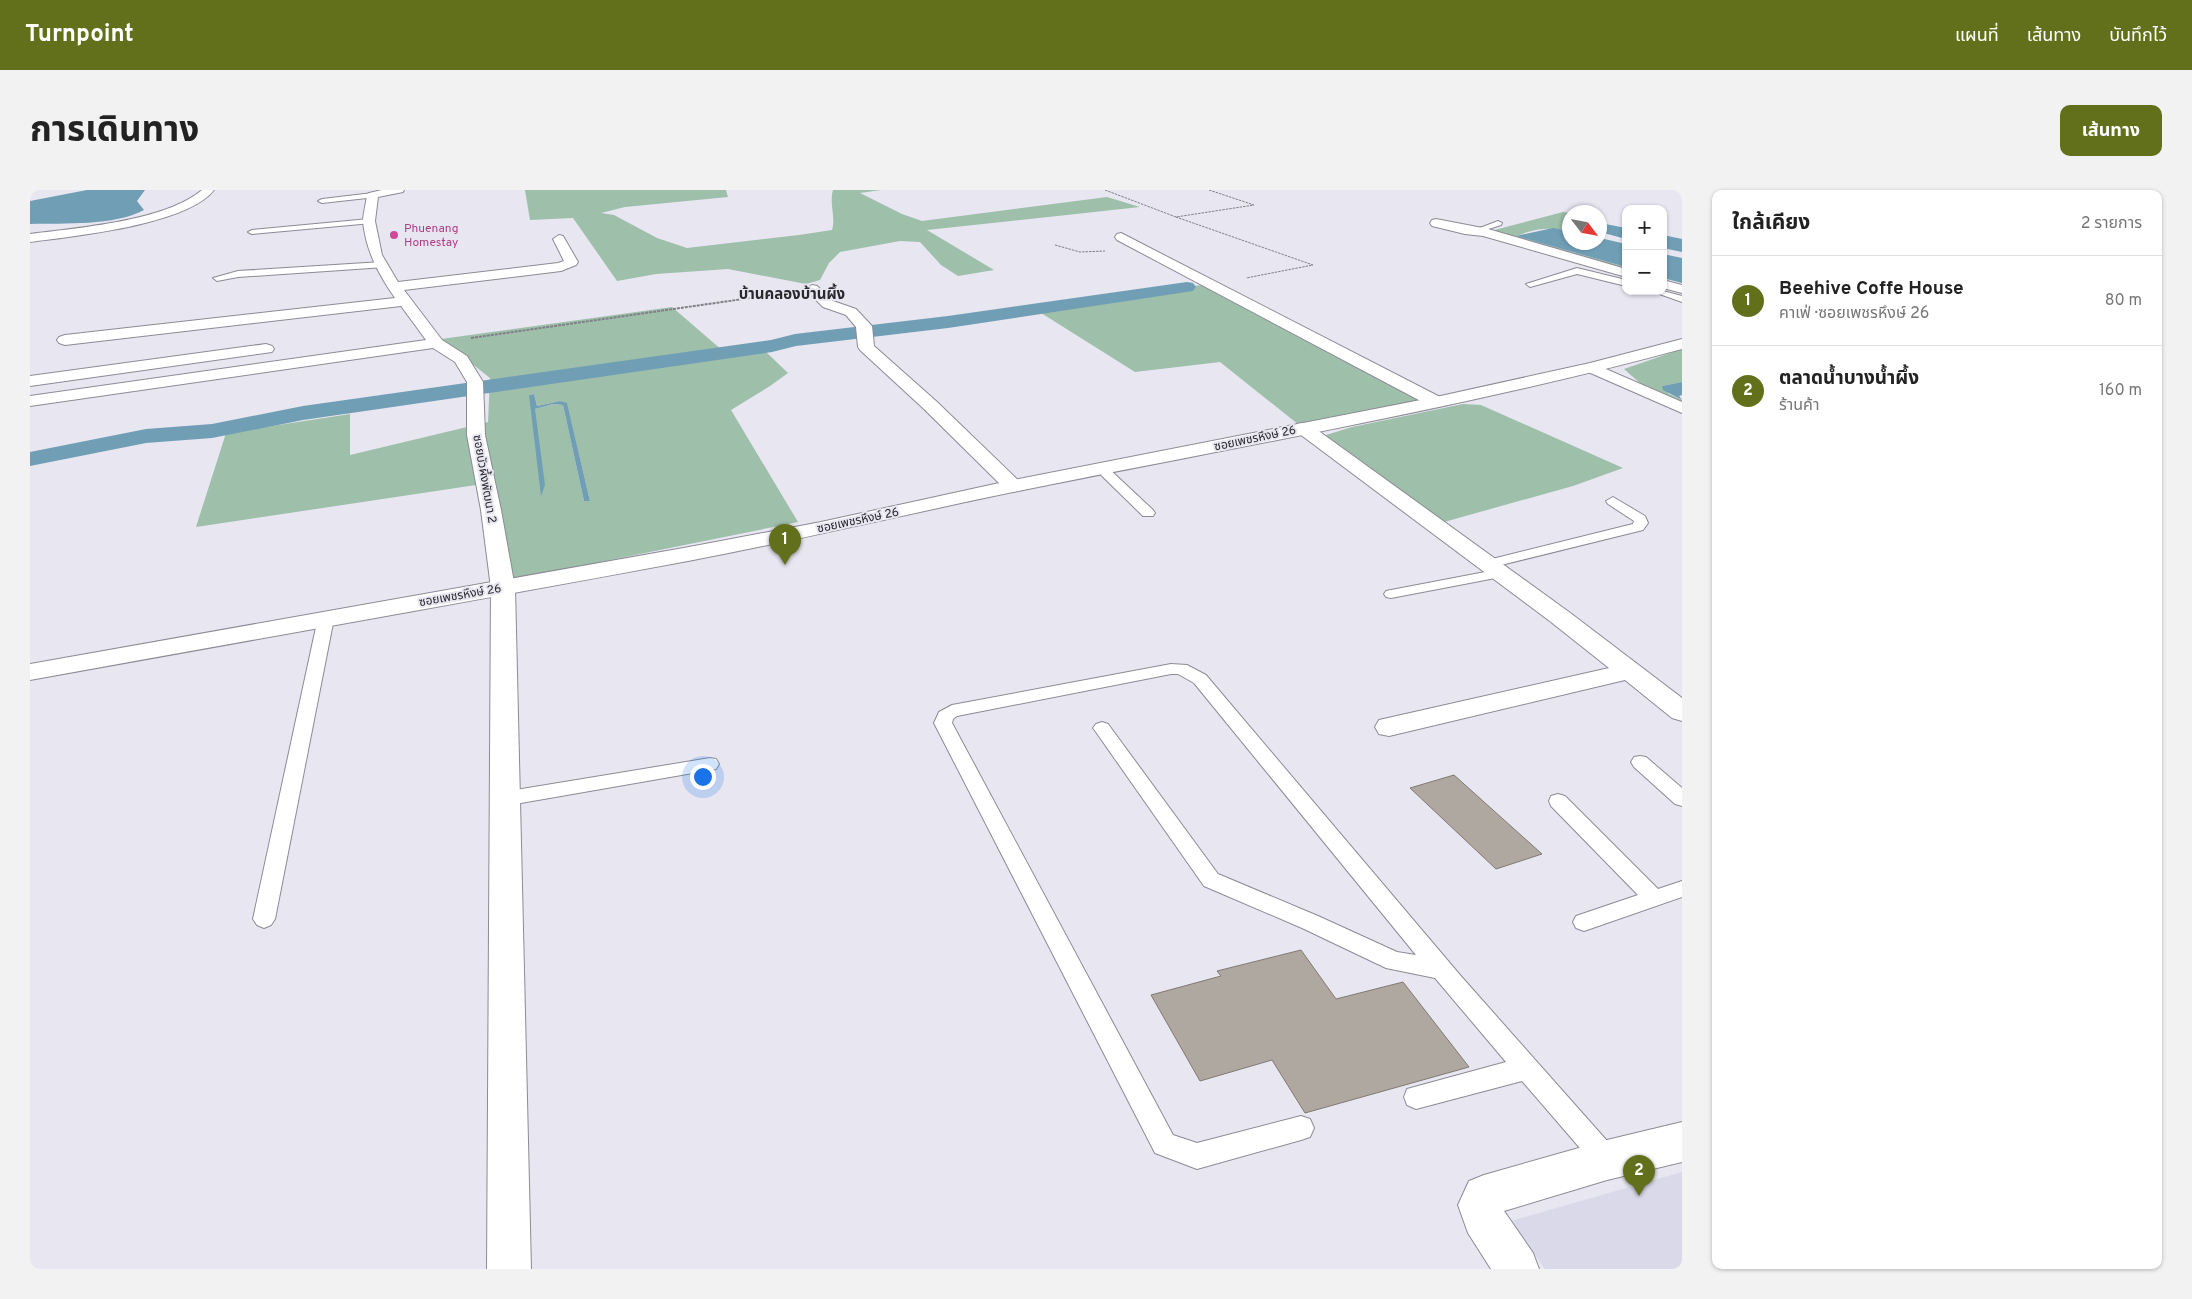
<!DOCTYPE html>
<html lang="th">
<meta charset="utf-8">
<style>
:root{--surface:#fff;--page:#f2f2f2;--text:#222;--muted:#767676;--line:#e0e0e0;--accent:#63701b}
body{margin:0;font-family:Overpass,"Noto Sans Thai",sans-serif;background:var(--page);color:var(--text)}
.controls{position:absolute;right:15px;top:15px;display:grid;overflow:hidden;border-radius:10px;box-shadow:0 1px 4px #0004}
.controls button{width:45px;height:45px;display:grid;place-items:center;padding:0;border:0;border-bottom:1px solid var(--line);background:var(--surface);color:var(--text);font:25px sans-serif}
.compass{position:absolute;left:1532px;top:15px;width:45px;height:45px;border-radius:50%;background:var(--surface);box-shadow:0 1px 4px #0004;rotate:122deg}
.you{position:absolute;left:672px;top:586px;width:18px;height:18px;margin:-12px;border:4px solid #fff;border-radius:50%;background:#1a73e8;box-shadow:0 0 0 8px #1a73e833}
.badge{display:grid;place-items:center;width:32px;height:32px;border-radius:50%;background:var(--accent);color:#fff;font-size:16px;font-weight:700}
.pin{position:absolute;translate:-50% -41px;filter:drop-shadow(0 1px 2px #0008)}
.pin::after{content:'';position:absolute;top:26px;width:18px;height:15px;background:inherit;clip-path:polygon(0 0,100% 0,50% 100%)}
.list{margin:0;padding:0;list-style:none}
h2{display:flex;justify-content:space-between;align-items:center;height:65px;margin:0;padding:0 20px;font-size:21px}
h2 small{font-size:16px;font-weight:400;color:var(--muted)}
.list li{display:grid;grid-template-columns:32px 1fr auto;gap:15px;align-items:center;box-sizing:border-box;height:90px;padding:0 20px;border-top:1px solid var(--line)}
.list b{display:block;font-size:19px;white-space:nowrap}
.list p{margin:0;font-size:16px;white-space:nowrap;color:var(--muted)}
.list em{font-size:16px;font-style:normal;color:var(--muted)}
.map{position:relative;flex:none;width:1652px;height:1079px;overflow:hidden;border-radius:10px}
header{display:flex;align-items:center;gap:30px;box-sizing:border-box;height:70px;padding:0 25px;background:var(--accent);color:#fff}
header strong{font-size:24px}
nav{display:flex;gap:28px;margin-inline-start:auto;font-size:18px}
.intro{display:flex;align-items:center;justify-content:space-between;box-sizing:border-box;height:120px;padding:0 30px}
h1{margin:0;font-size:35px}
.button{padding:12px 22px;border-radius:10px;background:var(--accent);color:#fff;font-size:18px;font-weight:700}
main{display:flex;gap:30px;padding:0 30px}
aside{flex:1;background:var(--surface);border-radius:10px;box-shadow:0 1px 4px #0004}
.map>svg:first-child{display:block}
.built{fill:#dad9ea}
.green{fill:#9ebfaa;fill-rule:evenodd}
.water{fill:#709eb5}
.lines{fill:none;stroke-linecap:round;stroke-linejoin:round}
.canal{fill:#709eb5;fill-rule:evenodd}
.building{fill:#afa8a0;stroke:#817a72}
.service-casing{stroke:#8c8b95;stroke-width:2}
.minor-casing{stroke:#8c8b95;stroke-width:2}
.tertiary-casing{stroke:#8c8b95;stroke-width:2}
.path-far1{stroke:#818088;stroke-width:1;stroke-dasharray:2.5 1;stroke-linecap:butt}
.path{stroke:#818088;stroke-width:2;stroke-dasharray:3 1;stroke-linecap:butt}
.service{fill:#fff;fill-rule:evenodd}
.minor{fill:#fff;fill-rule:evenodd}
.tertiary{fill:#fff;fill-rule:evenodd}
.hotel-dot{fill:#d1479c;stroke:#e7e6f1;stroke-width:2}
.labels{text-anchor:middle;stroke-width:4;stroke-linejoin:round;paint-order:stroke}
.far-hotel-label{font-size:12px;fill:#b23c85;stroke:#e7e6f1;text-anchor:start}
.far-street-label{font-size:12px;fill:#29292d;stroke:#e7e6f1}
.far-quarter-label{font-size:15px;font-weight:bold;fill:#29292d;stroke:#e7e6f1}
</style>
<header>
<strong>Turnpoint</strong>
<nav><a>แผนที่</a><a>เส้นทาง</a><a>บันทึกไว้</a></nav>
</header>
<div class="intro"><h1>การเดินทาง</h1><a class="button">เส้นทาง</a></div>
<main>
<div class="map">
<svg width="1652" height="1079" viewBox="0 0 1652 1079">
<rect width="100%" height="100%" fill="#e7e6f1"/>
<polygon class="built" points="1652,982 1652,1079 1515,1079 1481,1031"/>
<g class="green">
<path d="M495,0H696L698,7L595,17L571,23L584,25L627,48L657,58L769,45L802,40C806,27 799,14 803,0H851L830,3L872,24L892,31L1077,7L1110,17L897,40L964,80L928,86L911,75L890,52L870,51L810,62L799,73L790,90L776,94L698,79L626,84L587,91L543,28L500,30Z"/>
<path d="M1533,22L1539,23V31L1533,33L1539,35V41C1521,37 1504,38 1487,46L1596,77V80L1457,42Z"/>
<polygon points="1172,95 1389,210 1269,235 1190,172 1105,182 1000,116"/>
<path d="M642,117L700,167L735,161L758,183L740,196L701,220L768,332L496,387H483L466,292L166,337L196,243L320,224V265L458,232L460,188L411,149ZM504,204L507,216L530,211L537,214L560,311H554L533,215L523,214L505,219L499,205Z"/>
<polygon points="1652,159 1652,192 1632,196 1639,204 1652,210 1652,212 1611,194 1594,179"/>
<polygon points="1433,214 1451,215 1593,278 1543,296 1414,332 1293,246 1322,237"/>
</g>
<g class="water">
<path d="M57,0H115L107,11L114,20C84,36 34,33 0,34V11Z"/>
<polygon points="1570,33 1596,38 1596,49 1570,42"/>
<polygon points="1523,38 1539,41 1540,52 1570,52 1570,48 1596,54 1596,77 1486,46"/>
<polygon points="1633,45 1652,49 1652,62 1633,58"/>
<polygon points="1633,64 1652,68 1652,93 1633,88"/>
<polygon points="1652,192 1652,205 1649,206 1652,210 1633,200 1632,196"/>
<polygon points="504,204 507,216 530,211 537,213 560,311 554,311 533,215 523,214 505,219 515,295 511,306 499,205"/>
</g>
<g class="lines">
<polygon class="canal" points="1157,92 1163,93 1166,97 1163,101 918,138 766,156 742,162 273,230 182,248 116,253 0,276 0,262 116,239 182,234 273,216 741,150 765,144 918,126"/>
</g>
<g class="building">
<polygon points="1424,585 1512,664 1466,679 1380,598"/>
<polygon points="1271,760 1306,809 1373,792 1439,877 1275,923 1242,870 1170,891 1121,805 1191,786 1187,781"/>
</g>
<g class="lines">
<defs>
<g id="service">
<polygon points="343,3 346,3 346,7 292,13 288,11 292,9"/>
<polygon points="339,29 343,31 342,33 222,44 218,42 222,40"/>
<polygon points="1468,31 1472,33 1471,35 1446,43 1442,41"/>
<polygon points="352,72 356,75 355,77 208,87 187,91 183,88 208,81"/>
<polygon points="1547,78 1596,90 1596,96 1547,84 1500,97 1496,94"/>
<polygon points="1621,101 1633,101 1652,106 1652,112"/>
<polygon points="1072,275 1076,276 1123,320 1125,323 1123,326 1113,326 1068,282 1066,279 1068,276"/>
<polygon points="1583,307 1615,326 1618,333 1613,340 1459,378 1452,374 1454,371 1603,334 1604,331 1578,314 1576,311"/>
<polygon points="1471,379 1476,380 1478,383 1476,386 1361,408 1356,407 1354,404 1356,401 1361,400"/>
<polygon points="296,423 301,425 304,428 245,729 241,735 234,738 227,735 223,729 288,428 291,425"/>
<polygon points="1141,474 1157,475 1176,485 1430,785 1586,961 1590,970 1586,979 1577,983 1568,979 1492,891 1386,919 1377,915 1374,907 1377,899 1476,872 1405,788 1356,778 1272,738 1174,696 1066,542 1063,538 1066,534 1072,532 1078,534 1188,684 1288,726 1367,762 1386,765 1164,493 1148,484 1141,484 927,526 923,529 922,533 1143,945 1167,953 1271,926 1280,929 1284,938 1280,947 1271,950 1167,979 1125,963 904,533 909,522 922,515"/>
<polygon points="1610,566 1616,567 1652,598 1652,616 1645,614 1604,577 1601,572 1604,567"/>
<polygon points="680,568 686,569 689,574 686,579 474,616 467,614 465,609 467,604 474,602"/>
<polygon points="1528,604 1535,606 1628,699 1652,691 1652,707 1554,741 1546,738 1543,732 1546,726 1608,705 1521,616 1519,611 1521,606"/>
</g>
<g id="minor">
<path d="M172,0H184C157,35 44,46 0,52V44C47,38 136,31 172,0Z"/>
<path d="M352,0H374L373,2L348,7L345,31L352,65L368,92L528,73L534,71L523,49L529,45L533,46L548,72L546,75L531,81L374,100L412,150L437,166L453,192L455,245L471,320L485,398L501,1079H457L461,398L451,320L437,245V192L425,172L403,158L0,216V206L396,150L371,116L35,155L29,153L27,150L29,147L35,145L365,108C349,85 336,61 333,32C333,24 336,14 337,5L339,3Z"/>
<polygon points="1406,29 1458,39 1596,79 1596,87 1453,46 1435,44 1402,36 1400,33 1402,30"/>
<polygon points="1091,43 1412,208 1415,212 1412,216 1406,217 1400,216 1087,50 1085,47 1087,44"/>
<polygon points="1633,90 1652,95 1652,103 1633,98"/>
<polygon points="782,95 787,96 803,111 826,119 842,136 844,156 906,211 990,292 993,296 990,300 983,302 976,300 894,219 830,160 828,157 826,137 816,125 793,117 775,99"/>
<polygon points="236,154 242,156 244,159 242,162 0,196 0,186"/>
<polygon points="1562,173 1652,212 1652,223 1556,181 1554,178 1556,175"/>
<polygon points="1273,233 1279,234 1539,422 1652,508 1652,531 1642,528 1595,490 1359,546 1349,544 1345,537 1349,530 1579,478 1521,432 1267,242 1264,238 1267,234"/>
<polygon points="1652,932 1652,972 1577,990 1474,1021 1503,1063 1509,1079 1461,1079 1438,1043 1428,1015 1439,991 1454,985 1577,950"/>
</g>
<path id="tertiary" d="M1652,149V159C1445,215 1233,252 1023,294C901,318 780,348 658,371C439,412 219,450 0,490V474L659,357L791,332L983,290L1406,207L1560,173Z"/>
</defs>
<use href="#service" class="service-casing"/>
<use href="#minor" class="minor-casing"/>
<use href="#tertiary" class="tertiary-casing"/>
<g class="path-far1">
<polyline points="1075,0 1146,27"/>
<polyline points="1179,0 1224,15 1146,27 1283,75 1216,88"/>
<polyline points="1025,55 1050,62 1075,61"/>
</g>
<polyline class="path" points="441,148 762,102"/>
<use href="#service" class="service"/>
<use href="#minor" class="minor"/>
<use href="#tertiary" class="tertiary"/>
</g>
<circle class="hotel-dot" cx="364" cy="45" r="5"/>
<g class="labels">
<g class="far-hotel-label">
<text x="374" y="42">Phuenang<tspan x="374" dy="14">Homestay</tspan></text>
</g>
<g class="far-street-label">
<text transform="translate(1225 248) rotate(-12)" y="4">ซอยเพชรหึงษ์ 26</text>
<text transform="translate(455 289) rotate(80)" y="4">ซอยบัวผึ้งพัฒนา 2</text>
<text transform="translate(828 330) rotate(-12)" y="4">ซอยเพชรหึงษ์ 26</text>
<text transform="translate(430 405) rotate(-10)" y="4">ซอยเพชรหึงษ์ 26</text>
</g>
<g class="far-quarter-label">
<text x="762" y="109">บ้านคลองบ้านผึ้ง</text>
</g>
</g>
</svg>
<div class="controls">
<button>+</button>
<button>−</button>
</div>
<svg class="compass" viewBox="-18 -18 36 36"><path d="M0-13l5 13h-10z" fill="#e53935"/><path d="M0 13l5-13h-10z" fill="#767676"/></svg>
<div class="you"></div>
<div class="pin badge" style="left:755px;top:375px">1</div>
<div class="pin badge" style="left:1609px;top:1006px">2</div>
</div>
<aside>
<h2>ใกล้เคียง<small>2 รายการ</small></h2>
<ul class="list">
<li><span class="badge">1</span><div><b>Beehive Coffe House</b><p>คาเฟ่ · ซอยเพชรหึงษ์ 26</p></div><em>80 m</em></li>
<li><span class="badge">2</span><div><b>ตลาดน้ำบางน้ำผึ้ง</b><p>ร้านค้า</p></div><em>160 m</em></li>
</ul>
</aside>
</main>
